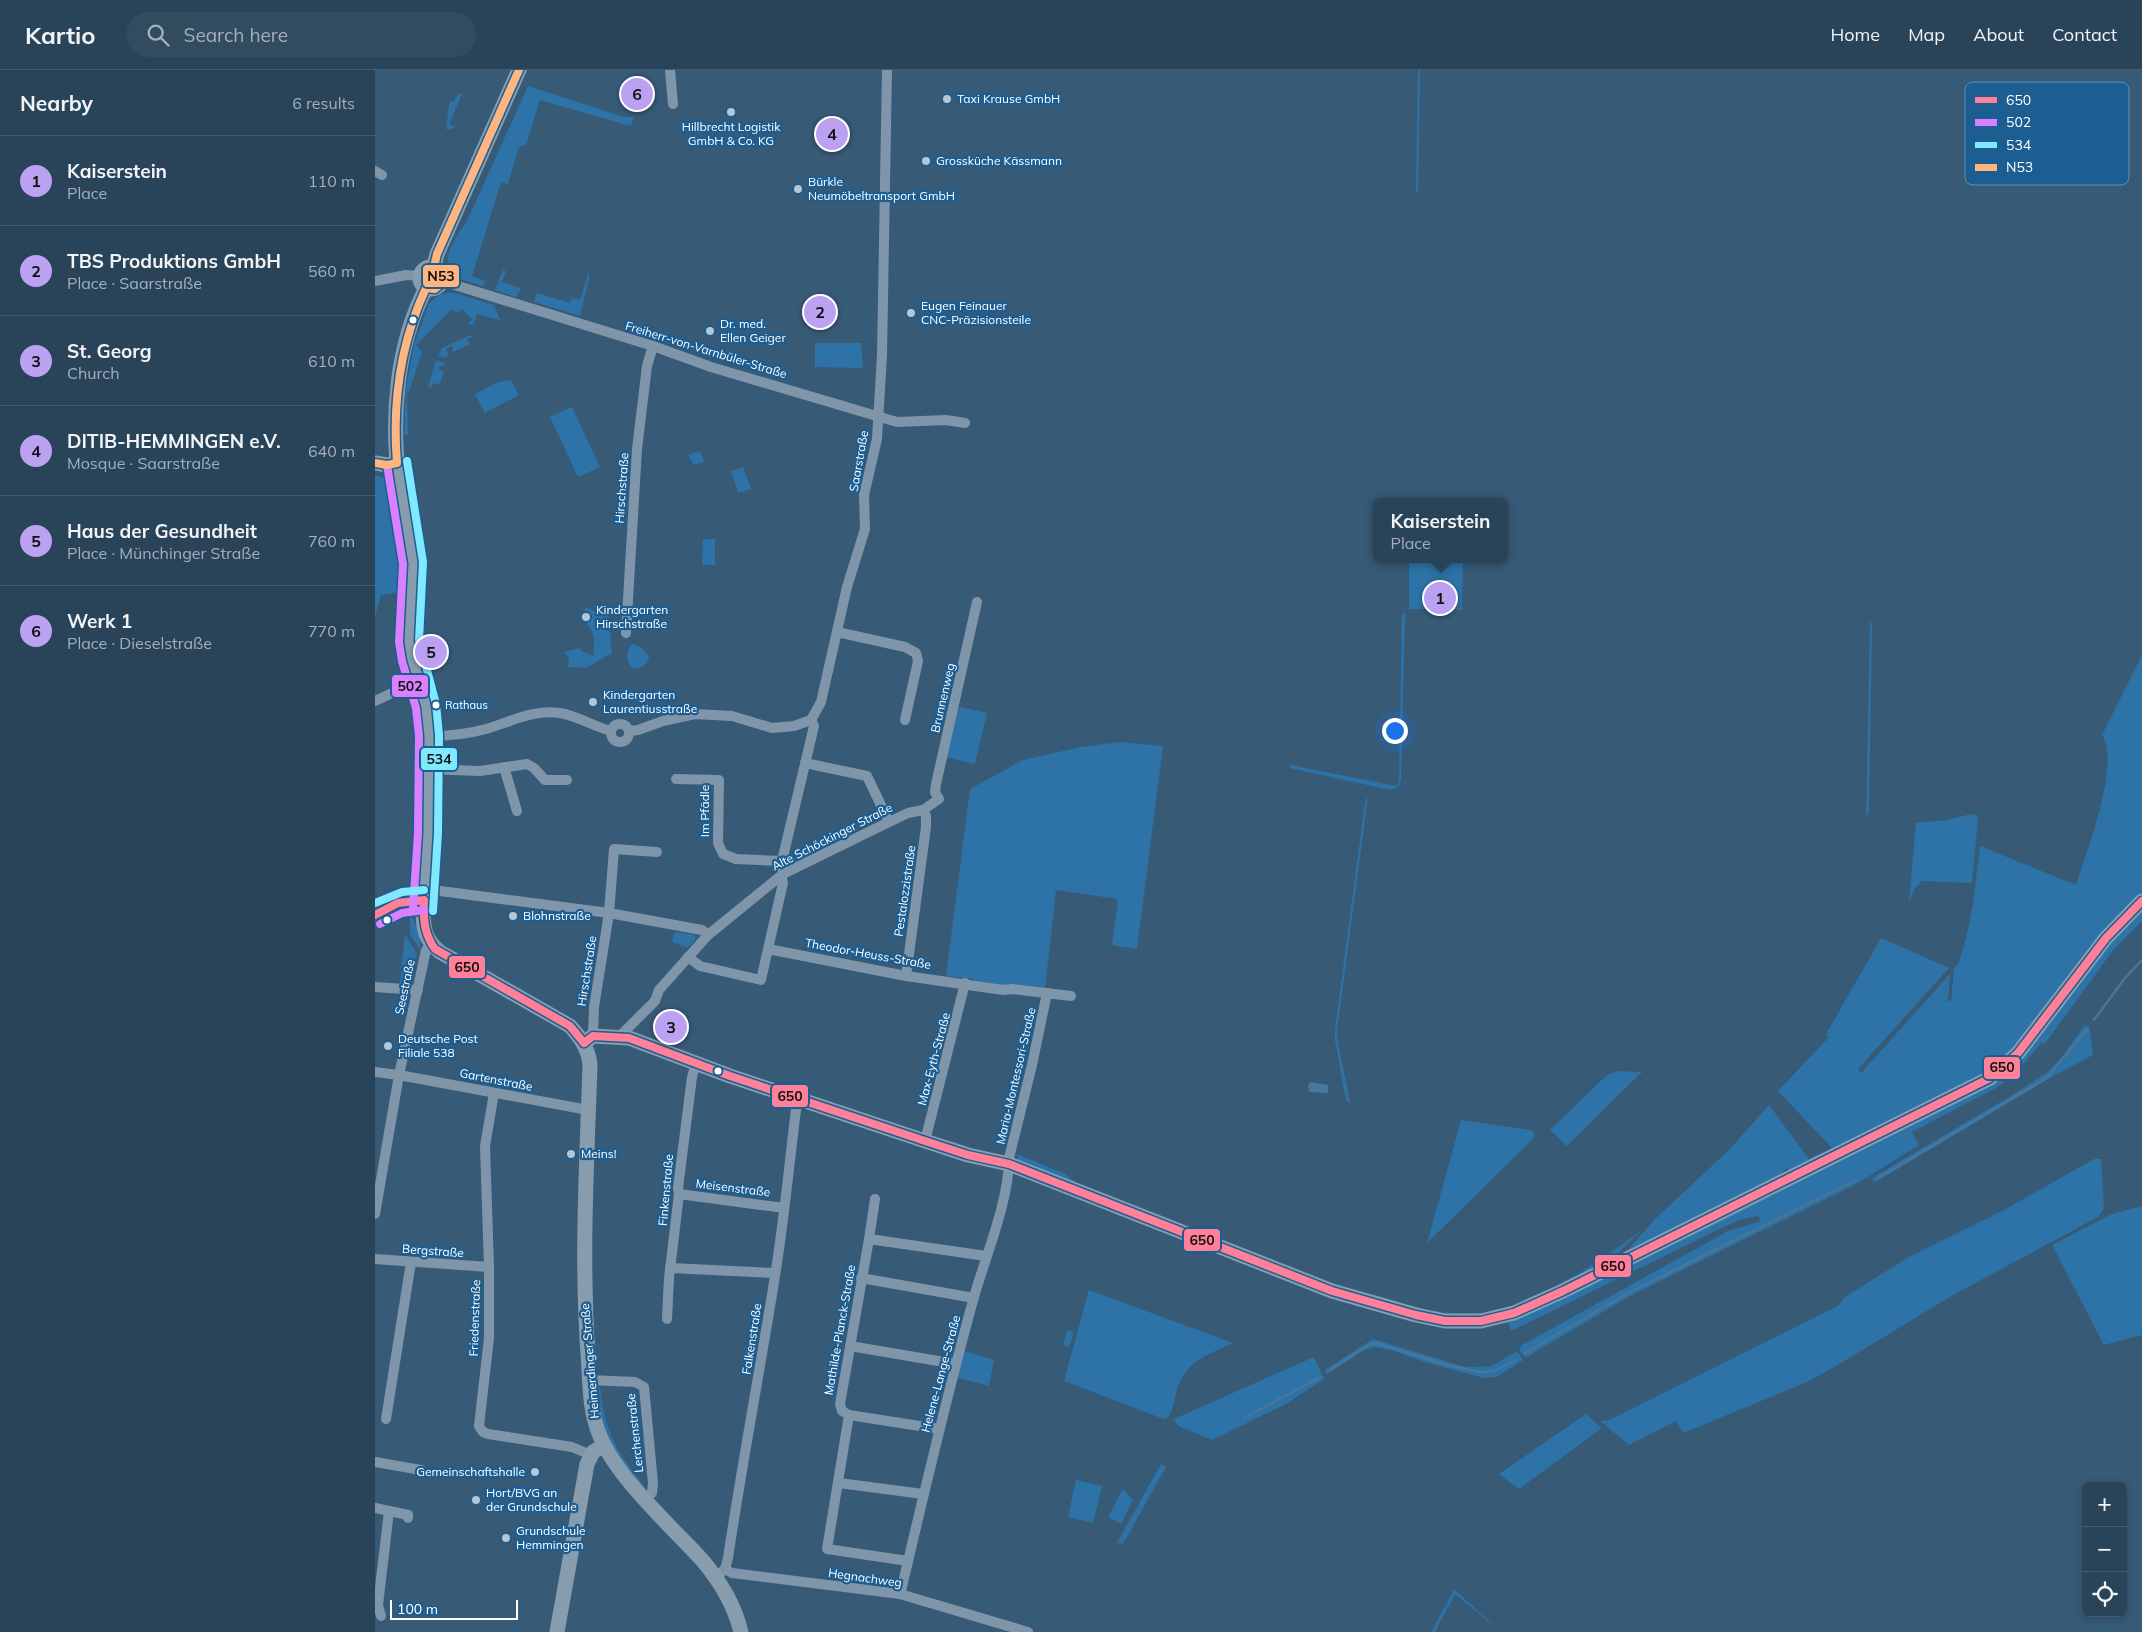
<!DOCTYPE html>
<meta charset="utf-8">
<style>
:root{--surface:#294459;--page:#314b5f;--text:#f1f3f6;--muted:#a5b0ba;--line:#455c6f;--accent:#bca0f2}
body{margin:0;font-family:Mulish,sans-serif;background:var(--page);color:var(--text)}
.controls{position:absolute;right:15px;bottom:15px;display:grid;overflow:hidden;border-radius:8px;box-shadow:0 2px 8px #0003}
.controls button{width:45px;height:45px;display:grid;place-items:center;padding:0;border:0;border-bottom:1px solid var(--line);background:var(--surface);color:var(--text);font:25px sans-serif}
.scale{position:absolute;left:15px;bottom:12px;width:128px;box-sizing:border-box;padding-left:5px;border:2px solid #fff;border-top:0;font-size:14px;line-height:18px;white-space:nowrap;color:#fff;-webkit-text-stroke:4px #1c5e92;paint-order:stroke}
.you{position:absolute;left:1019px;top:660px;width:18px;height:18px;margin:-12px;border:4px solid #fff;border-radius:50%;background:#1a73e8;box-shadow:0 0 0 8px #1a73e833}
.badge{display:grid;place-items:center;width:32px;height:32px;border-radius:50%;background:var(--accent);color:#111;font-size:16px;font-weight:700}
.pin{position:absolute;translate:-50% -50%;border:2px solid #fff;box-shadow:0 1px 5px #0006}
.popup{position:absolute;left:998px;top:428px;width:135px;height:65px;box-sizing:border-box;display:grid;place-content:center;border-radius:8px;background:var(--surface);filter:drop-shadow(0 1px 4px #0005);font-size:16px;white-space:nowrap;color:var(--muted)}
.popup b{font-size:19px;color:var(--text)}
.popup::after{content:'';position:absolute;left:50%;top:100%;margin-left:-10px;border:10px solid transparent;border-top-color:var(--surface)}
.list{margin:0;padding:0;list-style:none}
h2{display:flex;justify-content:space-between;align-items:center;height:65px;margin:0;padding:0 20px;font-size:21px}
h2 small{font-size:16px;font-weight:400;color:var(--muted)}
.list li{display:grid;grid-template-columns:32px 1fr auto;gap:15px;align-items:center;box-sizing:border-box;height:90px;padding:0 20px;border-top:1px solid var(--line)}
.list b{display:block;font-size:19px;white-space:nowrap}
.list p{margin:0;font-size:16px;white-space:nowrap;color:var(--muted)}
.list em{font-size:16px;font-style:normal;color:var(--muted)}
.icon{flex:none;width:28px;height:28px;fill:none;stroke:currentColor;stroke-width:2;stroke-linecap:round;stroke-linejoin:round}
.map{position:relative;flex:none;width:1767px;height:1562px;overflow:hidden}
header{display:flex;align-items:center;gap:30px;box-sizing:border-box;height:70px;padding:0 25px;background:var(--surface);border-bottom:1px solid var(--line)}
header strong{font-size:24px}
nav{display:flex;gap:28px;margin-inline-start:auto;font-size:18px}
.search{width:350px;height:45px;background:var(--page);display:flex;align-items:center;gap:12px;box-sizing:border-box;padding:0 18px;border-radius:28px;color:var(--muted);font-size:19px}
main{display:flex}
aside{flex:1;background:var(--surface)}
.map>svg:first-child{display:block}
.green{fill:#2d73a7}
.water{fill:#49769a}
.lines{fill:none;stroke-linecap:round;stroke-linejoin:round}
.stream{stroke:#49769a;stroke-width:2.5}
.street{stroke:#7f96aa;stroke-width:10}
.secondary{stroke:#879dae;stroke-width:15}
.bus-1-casing{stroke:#1c5e92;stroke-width:11}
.bus-2-casing{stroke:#1c5e92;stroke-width:11}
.bus-3-casing{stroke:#1c5e92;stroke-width:11}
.bus-4-casing{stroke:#1c5e92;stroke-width:11}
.bus-1{stroke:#ff8098;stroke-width:8}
.bus-2{stroke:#d880ff;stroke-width:8}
.bus-3{stroke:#80e8ff;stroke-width:8}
.bus-4{stroke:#ffb580;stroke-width:8}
.poi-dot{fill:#b9c5cf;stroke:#1c5e92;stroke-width:2}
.bus-dot{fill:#fff;stroke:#1c5e92;stroke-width:2}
.labels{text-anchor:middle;stroke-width:4.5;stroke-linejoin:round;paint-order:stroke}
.bus-label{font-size:11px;fill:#fff;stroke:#1c5e92;text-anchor:start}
.poi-label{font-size:12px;fill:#fff;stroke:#1c5e92;text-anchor:start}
.street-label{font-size:12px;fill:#fff;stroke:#1c5e92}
.key{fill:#1c5e92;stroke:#608eb3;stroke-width:1}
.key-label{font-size:14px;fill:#fff}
.line-badge{stroke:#1c5e92;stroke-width:2}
.pale-badge-label{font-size:14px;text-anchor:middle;font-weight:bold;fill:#111}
</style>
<header>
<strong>Kartio</strong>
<div class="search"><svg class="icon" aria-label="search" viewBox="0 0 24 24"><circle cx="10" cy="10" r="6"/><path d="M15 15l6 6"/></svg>Search here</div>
<nav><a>Home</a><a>Map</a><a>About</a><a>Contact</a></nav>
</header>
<main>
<aside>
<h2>Nearby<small>6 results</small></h2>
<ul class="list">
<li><span class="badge">1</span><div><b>Kaiserstein</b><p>Place</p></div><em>110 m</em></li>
<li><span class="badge">2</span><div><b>TBS Produktions GmbH</b><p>Place · Saarstraße</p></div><em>560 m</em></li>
<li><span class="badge">3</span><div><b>St. Georg</b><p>Church</p></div><em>610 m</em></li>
<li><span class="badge">4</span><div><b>DITIB-HEMMINGEN e.V.</b><p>Mosque · Saarstraße</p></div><em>640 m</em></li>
<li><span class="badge">5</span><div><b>Haus der Gesundheit</b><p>Place · Münchinger Straße</p></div><em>760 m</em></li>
<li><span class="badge">6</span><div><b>Werk 1</b><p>Place · Dieselstraße</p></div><em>770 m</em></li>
</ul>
</aside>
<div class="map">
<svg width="1767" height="1562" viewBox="0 0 1767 1562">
<rect width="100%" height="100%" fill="#375a77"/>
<g class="green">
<polygon points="1043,0 1045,0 1043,123 1041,121"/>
<path d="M153,16L249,47H259L256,56L165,30L151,75L144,77L133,114L126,112L97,206L110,211L108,216C99,213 86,211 79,204C62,190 83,164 92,151Z"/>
<polygon points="84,23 87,24 74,54 80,57 76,59 71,59 74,35 76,31 79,32"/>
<polygon points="128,200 131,201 127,212 146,218 141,227 120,220"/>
<polygon points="213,204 215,205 205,246 159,232 162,223 195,233 197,228 205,230"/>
<polygon points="72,223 80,223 119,235 125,250 102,244 98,255 93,254 97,249 87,239 82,243 77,239 41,275 47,282 34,322 32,323 33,365 29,365 31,318 39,275 54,233 64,225"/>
<polygon points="96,265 97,267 92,269 95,274 78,282 77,276 71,279 73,284 71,288 63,286 67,278"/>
<polygon points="440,273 486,273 488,298 440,297"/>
<polygon points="61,290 70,293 69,296 65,295 64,300 69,302 64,315 58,313 56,318 53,317"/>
<polygon points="136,310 144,325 110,343 100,324 123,312"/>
<polygon points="197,337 225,397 203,407 175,347"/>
<polygon points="325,381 329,392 319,395 313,385"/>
<polygon points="368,397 376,419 363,423 356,401"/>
<polygon points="0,405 9,408 16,418 32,501 32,521 6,525 0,546"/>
<polygon points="328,469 340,469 340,495 327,495"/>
<polygon points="1034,489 1088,489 1087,540 1034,539"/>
<path d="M211,537L225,544L233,542L237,583L211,598L193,597L194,590L189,582L205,578V580L218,586C221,569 219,559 206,547Z"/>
<polygon points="1027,543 1030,543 1026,710 1024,716 1015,720 915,698 915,695 1021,716 1024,712"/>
<polygon points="1495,551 1497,554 1494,742 1491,748"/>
<path d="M257,574L266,577L274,586C274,595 265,599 257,598C250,592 251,580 257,574Z"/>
<path d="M1767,585V826L1622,998L1407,1108L1413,1099L1412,1097L1401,1111L1245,1189L1279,1150L1355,1079L1394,1035L1434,1089L1457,1078L1403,1021L1454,967L1451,964L1506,868L1574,898L1483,999L1486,1003L1575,904L1573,931H1576L1579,898L1584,892L1591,868L1598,834L1605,776L1701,815C1711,783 1746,694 1727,665Z"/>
<polygon points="586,637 612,643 600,694 570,687 582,639"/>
<polygon points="745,672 788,676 762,879 737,875 743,829 681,820 670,919 605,914 598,909 571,906 595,719 648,690 706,677"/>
<polygon points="993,726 962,960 963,973 975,1032 972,1031 970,1025 960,970 960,960 990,732"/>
<polygon points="1596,744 1601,745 1603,749 1597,813 1547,811 1540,818 1534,832 1541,753 1572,750"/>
<path d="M1767,837V851L1739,879L1669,975L1666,973L1643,1001L1621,1018L1537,1062L1544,1075L1483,1113L1255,1226L1150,1288L1144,1279L1147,1275L1355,1160L1384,1152L1385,1149L1383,1146L1367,1149L1353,1155L1136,1261L1132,1249L1380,1130C1396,1128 1405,1123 1416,1112L1607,1017L1723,883Z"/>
<path d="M35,843C42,854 46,867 45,880L35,864Z"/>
<polygon points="303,862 320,865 320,870 313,878 297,872 299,863"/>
<polygon points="30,864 42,884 37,914 25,913"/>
<polygon points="1710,955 1715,960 1718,985 1680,1005 1499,1113 1497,1109 1502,1105 1639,1024 1673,1002 1686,988"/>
<polygon points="1242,1001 1267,1002 1192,1076 1175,1060 1232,1005"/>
<polygon points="1086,1050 1156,1060 1159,1063 1159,1068 1052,1173"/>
<polygon points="642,1084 690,1104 704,1115 643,1090"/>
<polygon points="1719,1089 1726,1089 1729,1138 1723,1147 1578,1225 1463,1295 1430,1313 1308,1363 1301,1351 1254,1375 1225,1351 1234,1350 1463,1236 1470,1227 1532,1188 1629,1140"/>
<polygon points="1767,1136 1767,1265 1729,1275 1677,1175 1737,1144"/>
<path d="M1269,1158L1247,1179L1238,1192L1138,1240L1085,1248L1002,1231L1003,1226C1030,1234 1058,1243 1085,1244C1145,1248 1224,1193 1269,1158Z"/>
<path d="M714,1220L858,1273C830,1286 810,1291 801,1323C799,1331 798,1343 791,1349L786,1348L689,1311Z"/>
<polygon points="692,1260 699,1262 694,1277 688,1275"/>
<polygon points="998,1269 1086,1296 1098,1297 1117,1296 1142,1281 1148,1290 1121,1307 1109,1308 1050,1292 1016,1280 998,1277 986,1282 952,1304 950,1300"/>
<polygon points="589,1281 619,1290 614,1316 580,1307"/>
<polygon points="939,1287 949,1309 911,1334 837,1370 803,1356 799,1349"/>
<path d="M221,1317H225C229,1362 243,1383 270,1417C265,1414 261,1408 257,1403C233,1376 226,1352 221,1317Z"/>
<polygon points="1211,1344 1227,1358 1144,1419 1124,1404"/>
<polygon points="786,1394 791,1397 748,1474 742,1473"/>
<polygon points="701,1410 727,1416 718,1453 693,1447"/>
<polygon points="748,1419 758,1430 746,1454 733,1447"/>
<polygon points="1079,1520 1080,1520 1126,1562 1080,1524 1060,1562 1056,1562"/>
</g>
<polygon class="water" points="935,1012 953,1015 953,1023 934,1022 933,1016"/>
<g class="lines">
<g class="stream">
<polyline points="1719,950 1750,908 1767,890"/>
<polyline points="1503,1108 1673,1007 1713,958"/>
<polyline points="1150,1283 1253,1223 1481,1110"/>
<polyline points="955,1300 993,1275 1001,1273 1072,1295 1106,1302 1119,1301 1141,1290"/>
<polyline points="869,1348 944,1308"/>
</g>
<g class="street">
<polyline points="295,0 298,34"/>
<polyline points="0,101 7,105"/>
<polyline points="0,211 31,205 45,206"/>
<polyline points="67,211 278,276 336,297 522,352 571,350 590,353"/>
<polyline points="462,562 530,577 541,583 543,591 530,650"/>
<polyline points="251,563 262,379 272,296 278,276"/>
<polyline points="0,631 45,610"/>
<polyline points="436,650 446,632 472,517 490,459 489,425 502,369 507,285 512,0"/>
<circle cx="245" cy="663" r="9"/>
<polyline points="254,661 263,660 288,651 320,644 357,646 397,658 419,656 436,650"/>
<path d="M54,666C72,666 93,664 111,659C135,652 159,639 185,643C203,646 220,657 236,661"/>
<polyline points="430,693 492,706 514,752"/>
<polyline points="129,697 142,741"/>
<polyline points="53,699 105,701 152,694 159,698 170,710 192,710"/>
<polyline points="301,709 344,710 343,773 348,784 361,789 407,791"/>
<polyline points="50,819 234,843 327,860 333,865"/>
<path d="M393,879L408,813C405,805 410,799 407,791L439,656L436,650"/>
<polyline points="313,887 325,896 386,910 393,879 531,906 628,920 637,919 696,926"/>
<polyline points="531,906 551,757 551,746 548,740"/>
<polyline points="0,917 43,920"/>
<polyline points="218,966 219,937 234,843 239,779 282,782"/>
<polyline points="244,967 280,931 284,920 333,865 408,804 514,752 533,743 548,740 564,729 560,722 561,714 602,532"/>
<polyline points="0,1002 24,1005 213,1040"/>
<polyline points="119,1023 110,1076 114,1197 114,1268 104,1356 108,1362 113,1364 197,1377 216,1385"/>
<polyline points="550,1071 590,913"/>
<polyline points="304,1124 409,1138"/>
<polyline points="0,1144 24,1005 51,880 57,874"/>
<polyline points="494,1169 500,1129"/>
<polyline points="0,1189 114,1197"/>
<polyline points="295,1198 400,1203"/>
<polyline points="486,1208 599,1228"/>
<polyline points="292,1249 294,1208 304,1124 303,1118 317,1007 321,993"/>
<polyline points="475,1276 581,1294"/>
<polyline points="214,1310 260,1312 269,1317 278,1413 277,1423 271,1428"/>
<polyline points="474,1345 564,1359"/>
<polyline points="11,1349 36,1192"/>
<polyline points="0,1392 46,1400"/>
<polyline points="464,1413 548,1424"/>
<polyline points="0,1438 33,1445 33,1448"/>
<polyline points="533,1491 452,1479 474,1345 467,1341 465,1334 494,1169 611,1186"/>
<polyline points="350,1499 357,1503 525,1524 653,1562"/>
<path d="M341,1507L350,1499L353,1488C367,1394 385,1300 400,1206C409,1151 414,1095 421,1040L424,1029"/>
<path d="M526,1521C549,1423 572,1324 599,1227C611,1185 634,1131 634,1088L657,995L672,923"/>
<polyline points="6,1546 3,1535 14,1441"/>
</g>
<g class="secondary">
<circle cx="56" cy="208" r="11"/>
<polyline points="59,197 62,184 144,0"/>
<path d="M51,218C21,276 16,348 24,411C27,438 35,465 38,493C41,519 32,545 34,572C36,595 48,615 51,638C56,671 54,706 53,740C53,765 51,790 50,815C49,831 46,849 51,864C54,872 59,877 65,882L195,956C205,967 213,978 215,994C212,1091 206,1188 213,1284C215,1311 214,1341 225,1366C242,1408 297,1457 328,1491C346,1513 359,1534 366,1562"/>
<polyline points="0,393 12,395 22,393"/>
<polyline points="0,845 17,837 48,840"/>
<polyline points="209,973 218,966 254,968 355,1006 550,1071 593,1085 634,1094 957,1221 1041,1245 1070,1251 1106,1251 1139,1243 1188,1221 1615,1008 1643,983 1731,868 1767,831"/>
<polyline points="182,1562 212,1394 218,1382 229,1375"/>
</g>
<defs>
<g id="bus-1">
<path d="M0,845L23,833L49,830C48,848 49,864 60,879L195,956L209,973"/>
<polyline points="209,973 218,966 254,968 355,1006 550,1071 593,1085 634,1094 957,1221 1041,1245 1070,1251 1106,1251 1139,1243 1188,1221 1615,1008 1643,983 1731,868 1767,831"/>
</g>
<g id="bus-2">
<polyline points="12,395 28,494 24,572 27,591 41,638 44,666 43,763 38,839"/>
<polyline points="5,854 27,843 49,840"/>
</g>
<g id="bus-3">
<polyline points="32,391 48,492 44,570 61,634 64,665 63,763 58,841"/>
<polyline points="0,833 27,822 49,820"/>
</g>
<path id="bus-4" d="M0,393L12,395L22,393C17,332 25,274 51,218L60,219L67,213L66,202L59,197L62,184L144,0"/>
</defs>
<use href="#bus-1" class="bus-1-casing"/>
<use href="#bus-2" class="bus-2-casing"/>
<use href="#bus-3" class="bus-3-casing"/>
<use href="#bus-4" class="bus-4-casing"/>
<use href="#bus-1" class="bus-1"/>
<use href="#bus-2" class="bus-2"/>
<use href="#bus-3" class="bus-3"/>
<use href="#bus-4" class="bus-4"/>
</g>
<g class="poi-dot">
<circle cx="572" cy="29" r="5"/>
<circle cx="356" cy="42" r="5"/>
<circle cx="551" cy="91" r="5"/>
<circle cx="423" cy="119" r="5"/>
<circle cx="536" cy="243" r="5"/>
<circle cx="335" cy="261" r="5"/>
<circle cx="211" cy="547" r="5"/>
<circle cx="218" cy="632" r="5"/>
<circle cx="138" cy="846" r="5"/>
<circle cx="13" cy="976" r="5"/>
<circle cx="196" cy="1084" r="5"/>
<circle cx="160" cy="1402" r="5"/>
<circle cx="101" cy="1430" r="5"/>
<circle cx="131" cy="1468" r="5"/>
</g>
<g class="bus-dot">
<circle cx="38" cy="250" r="4.5"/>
<circle cx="61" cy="635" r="4.5"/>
<circle cx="12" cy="850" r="4.5"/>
<circle cx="343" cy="1001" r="4.5"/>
</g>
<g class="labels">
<g class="bus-label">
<text x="70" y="639">Rathaus</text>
</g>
<g class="poi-label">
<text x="582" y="33">Taxi Krause GmbH</text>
<text x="356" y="61" text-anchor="middle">Hillbrecht Logistik<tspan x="356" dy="14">GmbH &amp; Co. KG</tspan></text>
<text x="561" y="95">Grossküche Kässmann</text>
<text x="433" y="116">Bürkle<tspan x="433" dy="14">Neumöbeltransport GmbH</tspan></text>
<text x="546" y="240">Eugen Feinauer<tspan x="546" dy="14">CNC-Präzisionsteile</tspan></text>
<text x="345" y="258">Dr. med.<tspan x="345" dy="14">Ellen Geiger</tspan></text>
<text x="221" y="544">Kindergarten<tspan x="221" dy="14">Hirschstraße</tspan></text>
<text x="228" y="629">Kindergarten<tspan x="228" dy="14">Laurentiusstraße</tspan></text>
<text x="148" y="850">Blohnstraße</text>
<text x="23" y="973">Deutsche Post<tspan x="23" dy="14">Filiale 538</tspan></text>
<text x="206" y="1088">Meins!</text>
<text x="150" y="1406" text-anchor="end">Gemeinschaftshalle</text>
<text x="111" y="1427">Hort/BVG an<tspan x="111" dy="14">der Grundschule</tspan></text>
<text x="141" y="1465">Grundschule<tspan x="141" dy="14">Hemmingen</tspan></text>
</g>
<g class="street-label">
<text transform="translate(331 280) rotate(17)" y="4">Freiherr-von-Varnbüler-Straße</text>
<text transform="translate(484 391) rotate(-80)" y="4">Saarstraße</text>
<text transform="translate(247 418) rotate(-86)" y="4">Hirschstraße</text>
<text transform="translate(568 628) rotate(-77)" y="4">Brunnenweg</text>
<text transform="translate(330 741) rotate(-90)" y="4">Im Pfädle</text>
<text transform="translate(457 767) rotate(-27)" y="4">Alte Schöckinger Straße</text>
<text transform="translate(530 821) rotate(-82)" y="4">Pestalozzistraße</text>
<text transform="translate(493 884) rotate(10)" y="4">Theodor-Heuss-Straße</text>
<text transform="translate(212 901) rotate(-81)" y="4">Hirschstraße</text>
<text transform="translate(30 917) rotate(-78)" y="4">Seestraße</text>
<text transform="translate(559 989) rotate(-75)" y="4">Max-Eyth-Straße</text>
<text transform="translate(641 1006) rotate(-77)" y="4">Maria-Montessori-Straße</text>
<text transform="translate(121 1010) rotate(11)" y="4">Gartenstraße</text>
<text transform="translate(358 1118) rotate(7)" y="4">Meisenstraße</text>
<text transform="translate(291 1120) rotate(-85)" y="4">Finkenstraße</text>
<text transform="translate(58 1181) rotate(4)" y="4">Bergstraße</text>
<text transform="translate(100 1248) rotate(-88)" y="4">Friedenstraße</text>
<text transform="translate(465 1260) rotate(-80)" y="4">Mathilde-Planck-Straße</text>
<text transform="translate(377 1269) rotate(-81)" y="4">Falkenstraße</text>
<text transform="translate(215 1291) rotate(-95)" y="4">Heimerdinger Straße</text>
<text transform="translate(566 1304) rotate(-75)" y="4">Helene-Lange-Straße</text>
<text transform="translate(260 1363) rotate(-96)" y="4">Lerchenstraße</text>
<text transform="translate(490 1508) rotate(8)" y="4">Hegnachweg</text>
</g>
</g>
<rect x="1590" y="12" width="164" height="103" rx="8" class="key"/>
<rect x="1600" y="27" width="22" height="6" fill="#ff8098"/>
<rect x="1600" y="49" width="22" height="7" fill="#d880ff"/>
<rect x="1600" y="72" width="22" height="6" fill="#80e8ff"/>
<rect x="1600" y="94" width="22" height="7" fill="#ffb580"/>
<g class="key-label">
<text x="1631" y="35">650</text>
<text x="1631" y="57">502</text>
<text x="1631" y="80">534</text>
<text x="1631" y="102">N53</text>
</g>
<g class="line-badge">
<rect x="47" y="194" width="38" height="24" rx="5" fill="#ffb580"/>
<rect x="16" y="604" width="38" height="24" rx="5" fill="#d880ff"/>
<rect x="45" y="677" width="38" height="24" rx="5" fill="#80e8ff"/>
<rect x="73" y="885" width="38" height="24" rx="5" fill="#ff8098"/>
<rect x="1608" y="986" width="38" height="24" rx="5" fill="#ff8098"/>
<rect x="396" y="1014" width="38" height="24" rx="5" fill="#ff8098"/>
<rect x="808" y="1158" width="38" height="24" rx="5" fill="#ff8098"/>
<rect x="1219" y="1184" width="38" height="24" rx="5" fill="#ff8098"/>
</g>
<g class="pale-badge-label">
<text x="66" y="211">N53</text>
<text x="35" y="621">502</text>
<text x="64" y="694">534</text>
<text x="92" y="902">650</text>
<text x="1627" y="1002">650</text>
<text x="415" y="1031">650</text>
<text x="827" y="1175">650</text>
<text x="1238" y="1201">650</text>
</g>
</svg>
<div class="controls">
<button>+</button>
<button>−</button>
<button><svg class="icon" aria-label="locate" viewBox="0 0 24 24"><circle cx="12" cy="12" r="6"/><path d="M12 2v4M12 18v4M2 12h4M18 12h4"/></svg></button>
</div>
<div class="scale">100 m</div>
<div class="you"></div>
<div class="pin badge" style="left:1065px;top:528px">1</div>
<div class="popup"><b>Kaiserstein</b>Place</div>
<div class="pin badge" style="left:445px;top:242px">2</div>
<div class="pin badge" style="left:296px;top:957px">3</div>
<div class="pin badge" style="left:457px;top:64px">4</div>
<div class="pin badge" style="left:56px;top:582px">5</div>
<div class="pin badge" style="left:262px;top:24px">6</div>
</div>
</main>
